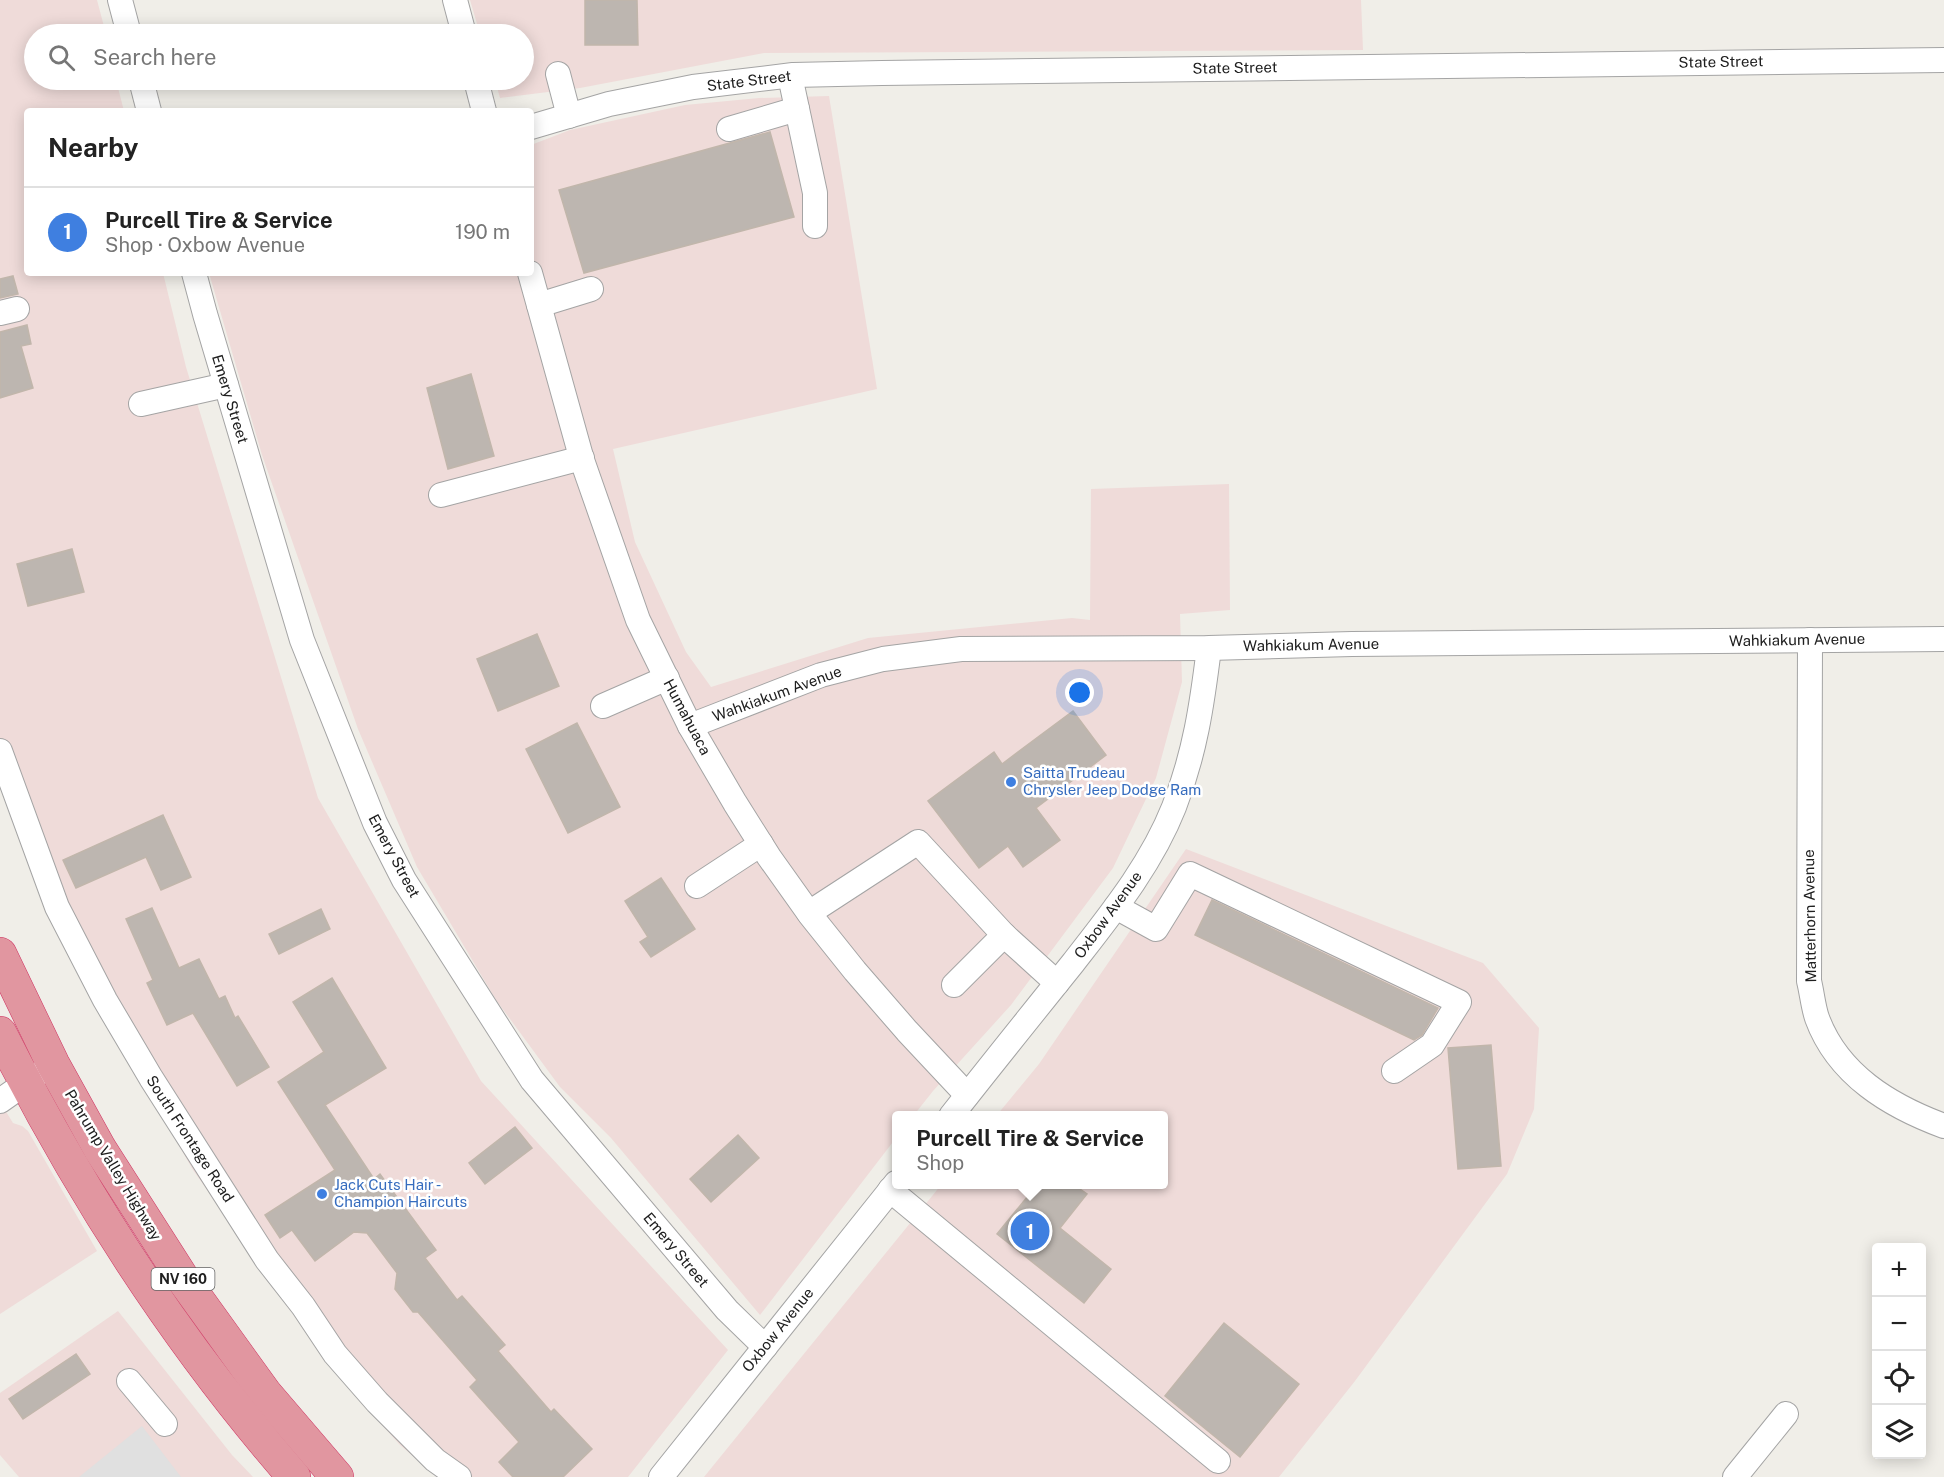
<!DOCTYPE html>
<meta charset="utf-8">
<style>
:root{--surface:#fff;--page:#f6f6f6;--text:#222;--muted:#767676;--line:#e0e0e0;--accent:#7c3aed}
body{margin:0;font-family:"Public Sans",sans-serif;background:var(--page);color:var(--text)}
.controls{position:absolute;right:18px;bottom:18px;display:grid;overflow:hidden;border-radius:6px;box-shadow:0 3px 15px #0003}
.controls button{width:54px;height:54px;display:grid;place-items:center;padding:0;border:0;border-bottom:2px solid var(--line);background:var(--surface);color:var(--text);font:30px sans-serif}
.you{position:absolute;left:1080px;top:693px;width:21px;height:21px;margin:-15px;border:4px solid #fff;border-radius:50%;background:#1a73e8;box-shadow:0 0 0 9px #1a73e833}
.badge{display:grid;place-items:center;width:39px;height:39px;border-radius:50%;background:var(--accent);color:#fff;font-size:20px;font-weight:700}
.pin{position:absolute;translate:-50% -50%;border:3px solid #fff;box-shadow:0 2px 6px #0006}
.popup{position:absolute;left:892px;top:1111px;width:276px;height:78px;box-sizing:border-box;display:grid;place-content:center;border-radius:6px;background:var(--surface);filter:drop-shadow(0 2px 4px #0005);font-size:20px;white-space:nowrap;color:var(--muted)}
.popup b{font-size:22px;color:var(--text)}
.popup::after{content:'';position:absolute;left:50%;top:100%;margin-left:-12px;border:12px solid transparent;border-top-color:var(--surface)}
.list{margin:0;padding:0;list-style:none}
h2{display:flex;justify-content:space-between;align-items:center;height:78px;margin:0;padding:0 24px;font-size:26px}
h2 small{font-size:20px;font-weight:400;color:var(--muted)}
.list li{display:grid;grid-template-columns:39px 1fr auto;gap:18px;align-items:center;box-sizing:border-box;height:90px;padding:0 24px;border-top:2px solid var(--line)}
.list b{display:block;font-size:22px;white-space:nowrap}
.list p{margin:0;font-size:20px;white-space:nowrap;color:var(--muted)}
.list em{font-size:20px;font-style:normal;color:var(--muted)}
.icon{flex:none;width:33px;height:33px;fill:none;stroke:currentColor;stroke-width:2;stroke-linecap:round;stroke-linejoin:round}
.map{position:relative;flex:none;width:1944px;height:1477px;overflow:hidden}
.search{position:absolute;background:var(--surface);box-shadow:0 3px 15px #0003;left:24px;top:24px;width:510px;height:66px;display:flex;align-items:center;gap:15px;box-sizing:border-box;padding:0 21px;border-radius:33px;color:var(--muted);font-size:22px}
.panel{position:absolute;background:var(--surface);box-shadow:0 3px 15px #0003;left:24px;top:108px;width:510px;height:168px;border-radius:6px}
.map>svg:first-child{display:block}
.commercial{fill:#efdbd9}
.parking{fill:#e0e0e0}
.building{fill:#bdb6b0;stroke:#c1b6ab;stroke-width:1.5}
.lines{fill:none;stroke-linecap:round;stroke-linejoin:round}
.minor-casing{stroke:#a4a4a4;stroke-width:26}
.highway-casing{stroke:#ce3462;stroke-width:34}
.minor{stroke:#fff;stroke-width:24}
.highway{stroke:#e196a0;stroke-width:33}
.shop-dot{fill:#3f7fe0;stroke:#fff;stroke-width:2}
.labels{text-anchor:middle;stroke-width:5;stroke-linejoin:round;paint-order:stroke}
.shield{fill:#fff;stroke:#636363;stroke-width:1.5}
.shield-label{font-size:14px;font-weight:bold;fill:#202020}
.street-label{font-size:15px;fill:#202020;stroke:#fff}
.shop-label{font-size:15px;fill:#366cbe;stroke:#fff;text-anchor:start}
</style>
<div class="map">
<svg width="1944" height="1477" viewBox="0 0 1944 1477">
<rect width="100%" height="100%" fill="#f0eee8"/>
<g class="commercial">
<polygon points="0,0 97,0 106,34 34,34 34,80 116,80 124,111 27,111 27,273 163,273 186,367 318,798 481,1081 728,1350 628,1477 438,1477 400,1445 343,1381 193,1170 52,922 0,785"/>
<polygon points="470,0 1361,0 1363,50 764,53 580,88 500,98 495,80 524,80 524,34 480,34"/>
<polygon points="829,96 877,389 613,449 635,542 686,652 711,687 868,638 1072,618 1090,620 1091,489 1229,484 1230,610 1180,614 1182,682 1156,778 1113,868 1011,1005 933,1091 914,1115 896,1116 896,1138 760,1315 611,1138 560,1087 496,1000 417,867 358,729 262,455 209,273 531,273 531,145 570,130 685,105 759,98"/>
<polygon points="1186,849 1483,963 1539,1028 1534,1109 1507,1174 1355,1381 1279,1477 704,1477 941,1185 1164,1184 1164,1116 997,1115 1039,1064"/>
<polygon points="0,1102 13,1123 22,1126 28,1131 97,1251 0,1314"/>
<polygon points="118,1311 232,1455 253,1477 19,1477 0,1455 0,1393"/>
</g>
<polygon class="parking" points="142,1426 181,1477 79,1477"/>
<g class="building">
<polygon points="585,0 637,0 638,45 585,45"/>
<polygon points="770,132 794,217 584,273 559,190"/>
<polygon points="13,276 18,294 0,298 0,279"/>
<polygon points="27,325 31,344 21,346 33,388 0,398 0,332"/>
<polygon points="471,374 494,456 448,469 427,388"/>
<polygon points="72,549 84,592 28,606 17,564"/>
<polygon points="537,634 559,686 498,711 477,659"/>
<polygon points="1073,711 1106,755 1036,808 1060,840 1023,867 1008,846 979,868 928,801 994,752 1002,764"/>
<polygon points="577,723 620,807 568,833 526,749"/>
<polygon points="163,815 191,877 161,890 146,857 76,888 63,860"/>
<polygon points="661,878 695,929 651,957 640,942 648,937 625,901"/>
<polygon points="1212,900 1438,1008 1422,1035 1414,1040 1195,935"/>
<polygon points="152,908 179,968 199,959 219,999 225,996 235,1018 238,1016 269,1067 237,1086 193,1013 167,1025 147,983 153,980 126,919"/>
<polygon points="321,909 330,929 279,954 269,934"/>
<polygon points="332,978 386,1068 325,1105 374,1179 380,1174 436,1250 425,1258 457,1300 462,1296 505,1345 498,1351 551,1412 554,1409 592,1449 563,1477 513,1477 499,1462 519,1442 470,1387 477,1380 418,1312 413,1312 395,1289 397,1273 367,1233 354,1232 315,1261 292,1230 280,1238 265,1215 335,1170 278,1082 324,1052 293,1002"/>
<polygon points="1491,1045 1501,1166 1458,1169 1448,1048"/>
<polygon points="515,1127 532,1148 485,1184 469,1163"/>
<polygon points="738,1135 759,1158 711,1202 690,1179"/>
<polygon points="1037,1185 1074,1185 1087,1194 1060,1228 1111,1269 1084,1303 997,1234"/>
<polygon points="1224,1323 1299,1384 1240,1457 1165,1396"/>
<polygon points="76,1354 90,1374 23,1419 9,1399"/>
</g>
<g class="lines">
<defs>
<g id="minor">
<polyline points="120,0 129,34"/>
<polyline points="455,0 464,34"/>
<polyline points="558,74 569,116"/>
<polyline points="790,76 815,193 815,226"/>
<polyline points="141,80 149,111"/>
<polyline points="476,80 484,111"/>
<polyline points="531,127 609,104 693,87 793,75 882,73 1944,60"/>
<polyline points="729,129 797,109"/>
<polyline points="194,273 205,314 302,640 375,823 404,880 532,1080 727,1310 765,1347"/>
<polyline points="530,273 582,460 638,620 690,726 735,803 769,857 811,916 855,971 907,1031 967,1095"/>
<polyline points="539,305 591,289"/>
<polyline points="0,313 17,309"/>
<polyline points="141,404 226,385"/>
<polyline points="441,495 582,458"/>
<path d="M1810,640L1809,981C1812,993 1813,1006 1817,1018C1838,1075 1890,1106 1944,1126"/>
<polyline points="603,706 667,678"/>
<polyline points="690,726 821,675 883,659 961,649 1209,648 1352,644 1944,639"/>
<polyline points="0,751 57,907 105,1000 151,1078 267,1260 303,1306 335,1354 377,1402 435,1460 459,1477"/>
<polyline points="697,886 761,844"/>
<polyline points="1116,907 1156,929 1190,874 1459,1002 1432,1045 1394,1071"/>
<polyline points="809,913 918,842 1004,935 1057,983"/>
<polyline points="954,985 1004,935"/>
<polyline points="0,1101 37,1075"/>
<path d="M951,1116C991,1065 1032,1014 1073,963C1111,914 1151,865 1174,807C1195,753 1202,705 1209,648"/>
<polyline points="890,1190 1218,1461"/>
<polyline points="129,1381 165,1424"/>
<polyline points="661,1477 896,1183"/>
<polyline points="1735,1477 1786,1414"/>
</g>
<g id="highway">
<polyline points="0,954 53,1064 100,1149 185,1282 265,1393 337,1477"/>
<path d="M0,1033C80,1192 177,1343 294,1477"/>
</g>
</defs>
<use href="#minor" class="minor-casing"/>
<use href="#highway" class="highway-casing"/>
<use href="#minor" class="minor"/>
<use href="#highway" class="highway"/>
</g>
<g class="shop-dot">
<circle cx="1011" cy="782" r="6"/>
<circle cx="322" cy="1194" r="6"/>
</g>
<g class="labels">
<rect class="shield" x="151.5" y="1268" width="63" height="22" rx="4.5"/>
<g class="shield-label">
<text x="183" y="1284">NV 160</text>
</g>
<g class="street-label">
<text transform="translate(1721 62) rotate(-1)" y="5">State Street</text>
<text transform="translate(1235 68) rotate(-1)" y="5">State Street</text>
<text transform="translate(749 81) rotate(-7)" y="5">State Street</text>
<text transform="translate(230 399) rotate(73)" y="5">Emery Street</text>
<text transform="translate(1797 640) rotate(-1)" y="5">Wahkiakum Avenue</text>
<text transform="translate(1311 645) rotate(-1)" y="5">Wahkiakum Avenue</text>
<text transform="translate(777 694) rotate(-20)" y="5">Wahkiakum Avenue</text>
<text transform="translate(687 717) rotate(62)" y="5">Humahuaca</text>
<text transform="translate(394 856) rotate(62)" y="5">Emery Street</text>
<text transform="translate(1108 915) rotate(-54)" y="5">Oxbow Avenue</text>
<text transform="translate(1810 916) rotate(-91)" y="5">Matterhorn Avenue</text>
<text transform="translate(190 1139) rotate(57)" y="5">South Frontage Road</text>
<text transform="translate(113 1165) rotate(59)" y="5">Pahrump Valley Highway</text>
<text transform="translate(676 1250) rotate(50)" y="5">Emery Street</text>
<text transform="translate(778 1330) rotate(-51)" y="5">Oxbow Avenue</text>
</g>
<g class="shop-label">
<text x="1023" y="778">Saitta Trudeau<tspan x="1023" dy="17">Chrysler Jeep Dodge Ram</tspan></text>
<text x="334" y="1190">Jack Cuts Hair -<tspan x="334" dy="17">Champion Haircuts</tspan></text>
</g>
</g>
</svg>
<div class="controls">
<button>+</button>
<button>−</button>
<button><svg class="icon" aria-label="locate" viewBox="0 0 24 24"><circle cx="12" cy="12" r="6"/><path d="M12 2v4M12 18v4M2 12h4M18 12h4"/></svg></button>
<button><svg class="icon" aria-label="layers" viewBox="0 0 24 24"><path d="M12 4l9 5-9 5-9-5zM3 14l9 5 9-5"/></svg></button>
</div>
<div class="you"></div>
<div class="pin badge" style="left:1030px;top:1231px;background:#3f7fe0">1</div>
<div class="popup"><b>Purcell Tire &amp; Service</b>Shop</div>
<div class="search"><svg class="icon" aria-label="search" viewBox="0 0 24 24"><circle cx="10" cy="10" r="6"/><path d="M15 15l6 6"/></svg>Search here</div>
<section class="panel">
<h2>Nearby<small></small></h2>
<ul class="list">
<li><span class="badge" style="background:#3f7fe0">1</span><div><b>Purcell Tire &amp; Service</b><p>Shop · Oxbow Avenue</p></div><em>190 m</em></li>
</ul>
</section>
</div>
